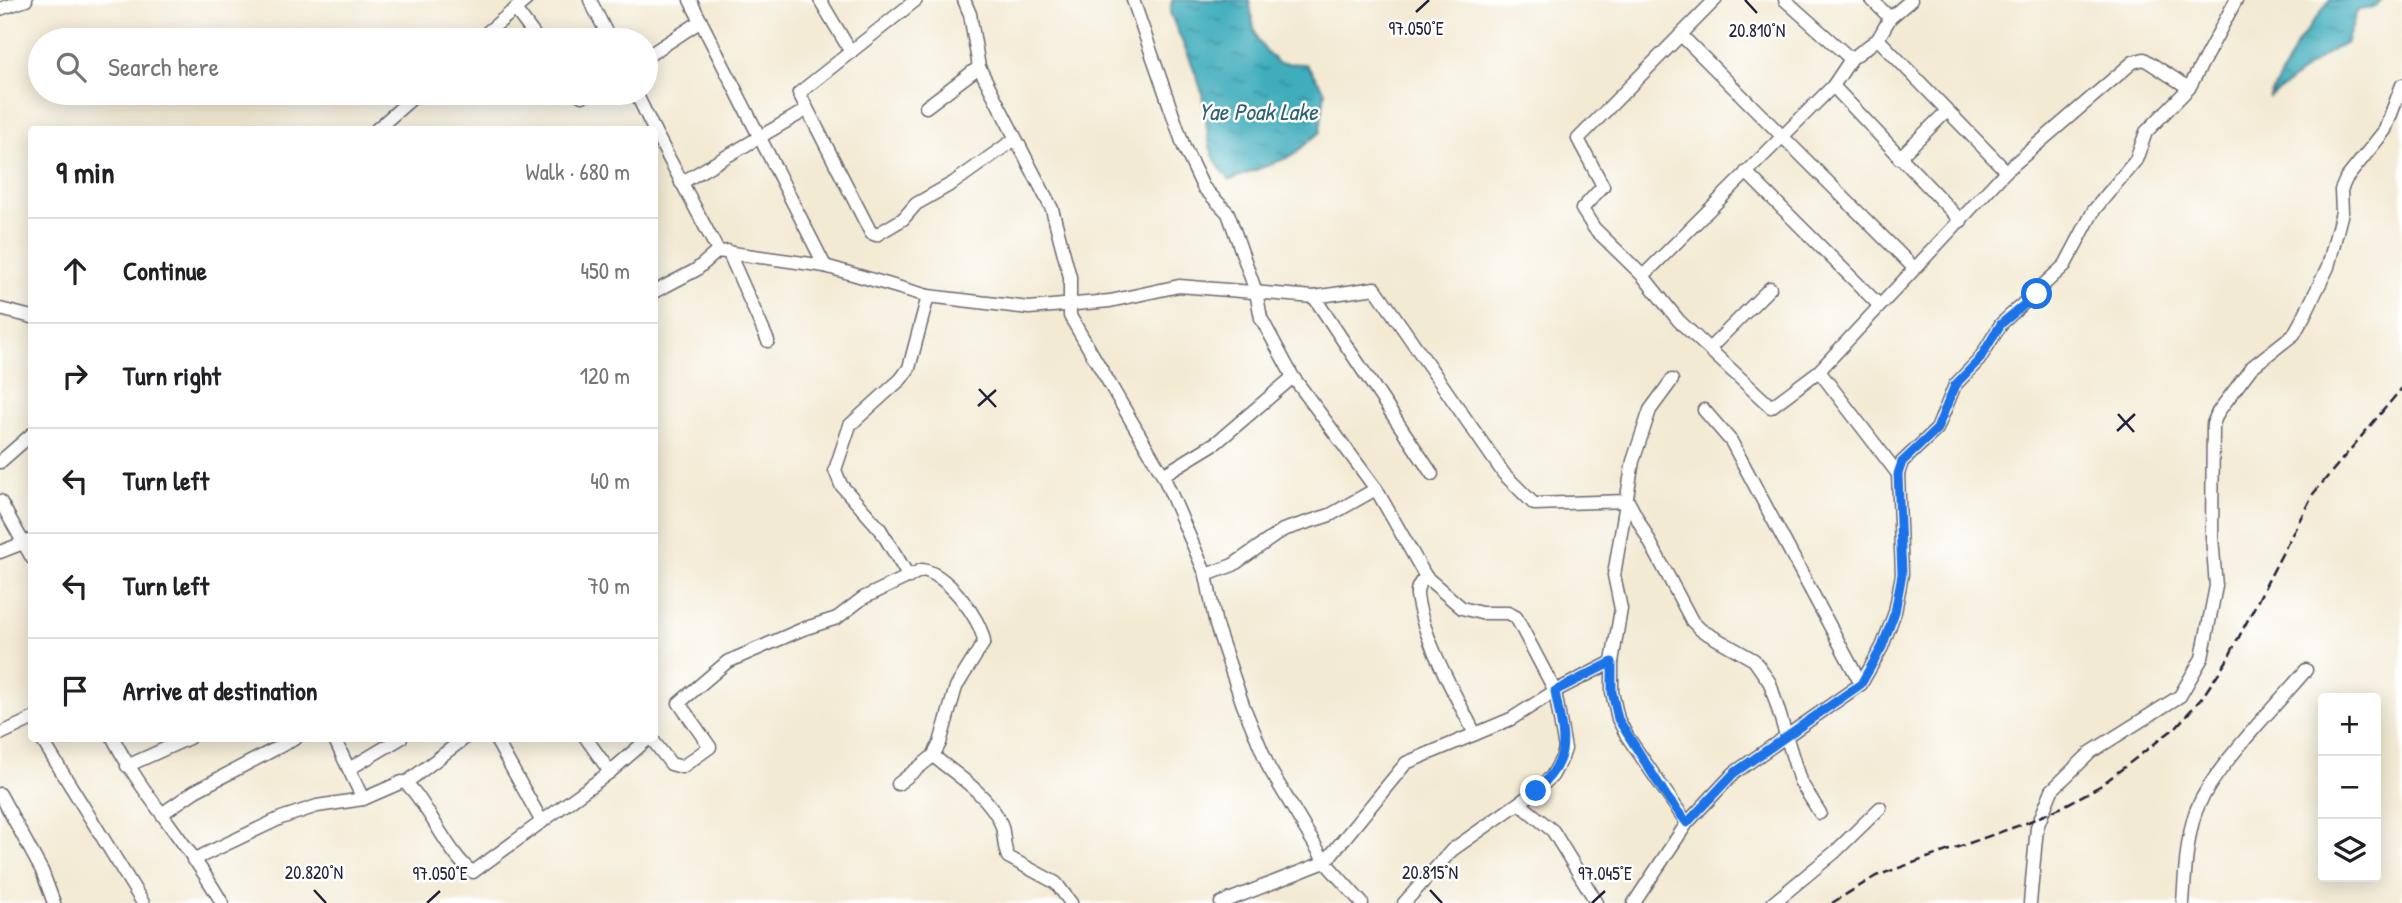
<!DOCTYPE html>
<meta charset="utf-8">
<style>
:root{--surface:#fff;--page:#f2f2f2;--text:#202124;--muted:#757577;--line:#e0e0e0}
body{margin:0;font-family:"Patrick Hand",sans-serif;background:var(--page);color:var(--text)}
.controls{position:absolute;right:21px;bottom:21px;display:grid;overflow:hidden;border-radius:7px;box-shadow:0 4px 18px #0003}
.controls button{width:63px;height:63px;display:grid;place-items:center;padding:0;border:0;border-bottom:2px solid var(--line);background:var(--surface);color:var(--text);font:35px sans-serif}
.stop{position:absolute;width:21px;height:21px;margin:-16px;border:5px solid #1a73e8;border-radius:50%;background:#fff}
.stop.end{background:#1a73e8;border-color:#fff;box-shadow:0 2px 7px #0008}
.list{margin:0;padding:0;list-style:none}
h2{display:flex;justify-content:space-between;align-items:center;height:91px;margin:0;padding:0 28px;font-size:30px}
h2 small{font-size:23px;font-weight:400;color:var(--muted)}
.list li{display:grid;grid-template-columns:46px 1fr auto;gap:21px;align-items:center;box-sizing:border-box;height:105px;padding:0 28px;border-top:2px solid var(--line)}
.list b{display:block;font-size:26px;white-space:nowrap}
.list em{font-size:23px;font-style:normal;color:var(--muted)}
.icon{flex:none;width:38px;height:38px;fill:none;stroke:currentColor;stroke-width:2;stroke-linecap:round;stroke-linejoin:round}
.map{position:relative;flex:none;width:2402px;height:903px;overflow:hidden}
.search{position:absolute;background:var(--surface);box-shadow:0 4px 18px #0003;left:28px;top:28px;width:630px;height:77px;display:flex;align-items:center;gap:18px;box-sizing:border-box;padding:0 24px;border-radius:38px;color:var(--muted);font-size:26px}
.panel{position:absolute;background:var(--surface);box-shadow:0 4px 18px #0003;left:28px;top:126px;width:630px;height:616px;border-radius:7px}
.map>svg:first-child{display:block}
.water{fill:url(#water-ripples);stroke:#30687c;stroke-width:2}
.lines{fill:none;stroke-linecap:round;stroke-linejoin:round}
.minor-casing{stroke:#6b6870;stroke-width:15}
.minor{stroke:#fff;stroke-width:12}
.rail{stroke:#22223b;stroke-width:2.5;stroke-dasharray:10 5;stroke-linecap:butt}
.route{stroke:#1a73e8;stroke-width:9}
.ticks{fill:none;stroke:#22223b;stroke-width:2.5}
.labels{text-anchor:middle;stroke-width:5;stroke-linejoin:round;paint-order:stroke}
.water-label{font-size:24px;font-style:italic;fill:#2f6175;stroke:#fff}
.ticks-label{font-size:18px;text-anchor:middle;fill:#22223b;stroke:#fff;stroke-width:5;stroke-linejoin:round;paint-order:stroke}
</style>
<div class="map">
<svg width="2402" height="903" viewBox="0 0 2402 903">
<defs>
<pattern id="water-ripples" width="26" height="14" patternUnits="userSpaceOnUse" patternTransform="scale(1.75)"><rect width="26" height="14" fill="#3fadbc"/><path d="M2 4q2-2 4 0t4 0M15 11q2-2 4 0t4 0" fill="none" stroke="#348c9a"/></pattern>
</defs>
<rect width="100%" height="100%" fill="#fff"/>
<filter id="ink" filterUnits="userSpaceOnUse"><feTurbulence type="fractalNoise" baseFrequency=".0143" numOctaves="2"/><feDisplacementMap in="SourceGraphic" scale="14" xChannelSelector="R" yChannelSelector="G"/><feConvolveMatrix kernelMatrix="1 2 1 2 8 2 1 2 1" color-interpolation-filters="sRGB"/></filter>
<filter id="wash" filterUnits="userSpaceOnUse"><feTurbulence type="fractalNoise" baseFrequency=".00686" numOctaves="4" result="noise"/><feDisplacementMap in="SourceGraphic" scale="28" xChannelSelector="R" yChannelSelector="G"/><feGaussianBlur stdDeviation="1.57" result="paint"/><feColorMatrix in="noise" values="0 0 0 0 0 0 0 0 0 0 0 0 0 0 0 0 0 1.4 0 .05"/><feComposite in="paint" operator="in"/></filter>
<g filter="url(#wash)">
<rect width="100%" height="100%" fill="#f3ead3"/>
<g class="water">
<path d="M1172,0H1249C1256,34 1250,37 1278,63L1306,64L1325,91L1320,132L1292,156L1230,180C1202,152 1210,128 1202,94C1196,67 1180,39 1170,13Z"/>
<path d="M2330,0H2382L2376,7L2358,9L2346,43C2316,56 2296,80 2269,98L2298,42Z"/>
</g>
</g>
<g filter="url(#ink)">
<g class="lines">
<defs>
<g id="minor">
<polyline points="590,0 610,40"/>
<polyline points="690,0 825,266"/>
<polyline points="820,0 851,52"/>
<polyline points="916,0 799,93 871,233 876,235 903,219 916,204 953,183 1015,139"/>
<polyline points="964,0 970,14 979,67 1052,209 1070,277 1070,316 1163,475 1206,575 1216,625 1243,705 1269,768 1325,862 1362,903"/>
<polyline points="1133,0 1184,147 1203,187 1228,213 1256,292 1261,318 1293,377 1376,489 1426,577 1462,608 1481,613 1508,613 1516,617 1555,691 1565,749 1562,758 1552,776 1536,791 1452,850 1404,903"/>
<polyline points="1715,0 1578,139 1603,186 1582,209 1594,228 1643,276 1679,321 1771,407 1819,371 2006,171 2133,62 2144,59 2189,88"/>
<polyline points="1785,0 1851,59"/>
<polyline points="1872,0 1890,18"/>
<polyline points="0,9 26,0"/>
<polyline points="515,9 538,40"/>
<polyline points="1682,36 1914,268"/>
<polyline points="1878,39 2006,171"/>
<polyline points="478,40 526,0"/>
<polyline points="646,57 701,21"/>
<polyline points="1833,86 1961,221"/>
<polyline points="577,93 582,96 592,93"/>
<polyline points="636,93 654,130"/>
<polyline points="926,107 979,67"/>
<polyline points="376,130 418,93"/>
<polyline points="654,130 718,251"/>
<polyline points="1899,158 1947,111"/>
<polyline points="1746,172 1879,305"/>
<polyline points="681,183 806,110"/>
<polyline points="728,251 768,341"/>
<polyline points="1643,276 1833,86 1851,59 1878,39 1890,18 1911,0"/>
<polyline points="654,292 696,270 718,251 825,266 928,296 1029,308 1110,301 1179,286 1314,297 1375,288 1504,474 1534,504 1628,501 1692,621 1701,630 1754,660 1761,670 1770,683 1800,781 1820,813"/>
<polyline points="1314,297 1432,474"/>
<polyline points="0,309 32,317"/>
<polyline points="1710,348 1770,288"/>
<polyline points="1819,371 1898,474"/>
<polyline points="1672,380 1650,410 1633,461 1614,575 1621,609 1612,662 1612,692 1618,719 1627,736 1687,823"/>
<polyline points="1704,410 1731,441 1861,684"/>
<polyline points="0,462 32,434"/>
<polyline points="1163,475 1217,442 1293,377"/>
<polyline points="0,501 32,558"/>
<polyline points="0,552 31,540"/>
<polyline points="1206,575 1233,565 1283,530 1330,515 1376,489"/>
<polyline points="909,577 880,529 841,485 835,470 850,425 901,379 909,368 928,296"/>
<path d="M1426,577C1420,582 1416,587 1417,595C1422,637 1456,696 1475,734"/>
<polyline points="0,734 32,719"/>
<polyline points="41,738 143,903"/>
<path d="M113,738C143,797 190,845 222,903"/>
<polyline points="334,738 363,799"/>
<polyline points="495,738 542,822"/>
<polyline points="586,738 610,772"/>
<path d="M651,738L671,764L682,767L710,747L679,703L727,662L803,629L837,618L863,598L922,570C946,573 981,618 984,642L956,687L940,743L933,756L898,784"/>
<path d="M933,756C956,774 990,796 1001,824C1005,834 1003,847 1008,857L1056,883L1071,903"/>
<polyline points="127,766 189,738"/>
<polyline points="349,769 401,738"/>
<polyline points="407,782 465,738"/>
<polyline points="0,794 42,871 54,903"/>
<polyline points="1519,803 1553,831 1597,903"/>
<polyline points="163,813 195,791 296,738"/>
<path d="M193,860L281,818L317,806L363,799L402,782C419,785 449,859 473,872L610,772L649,738"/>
<polyline points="1221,903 1325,862 1406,763 1511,719 1555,691 1612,662"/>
<polyline points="1634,903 1687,823 1734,773 1861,684 1882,647 1895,612 1902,574 1898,474 1902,462 1937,429 1955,385 1979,360 2001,324 2065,265 2094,210 2136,160 2146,132 2189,88 2236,0"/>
<polyline points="1773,903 1835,852 1880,808"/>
<polyline points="2030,903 2037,827 2052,790 2091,752 2180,696 2202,658 2216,586 2212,537 2213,424 2218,412 2252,367 2294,334 2304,316 2328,267 2342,212 2341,190 2346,179 2385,130 2402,85"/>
<path d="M2183,903C2185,874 2186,845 2194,817C2206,775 2276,706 2306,670"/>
</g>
</defs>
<use href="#minor" class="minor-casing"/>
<use href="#minor" class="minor"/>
<polyline class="rail" points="1832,903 1876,876 2026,823 2062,807 2100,786 2176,727 2201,699 2226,662 2313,494 2402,388"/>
</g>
</g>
<g class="lines" filter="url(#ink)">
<path class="route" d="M1536,791C1574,756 1563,737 1555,691L1612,662V692L1618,719L1667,797L1687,823L1734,773L1861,684L1882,647L1895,612L1902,574L1898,474L1902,462L1937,429L1955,385L1979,360L2001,324L2037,294"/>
</g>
<path class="ticks" d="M1745,0L1757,13M1416,12L1429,0M979,389L996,407M978,406L996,390M2118,414L2134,432M2117,431L2135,414M314,890L326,903M1430,890L1442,903M427,903L440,891M1592,903L1605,891"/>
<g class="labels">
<g class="water-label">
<text x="1258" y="120">Yae Poak Lake</text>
</g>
</g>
<g class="ticks-label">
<text x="1416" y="35">97.050°E</text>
<text x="1757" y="37">20.810°N</text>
<text x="314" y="879">20.820°N</text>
<text x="1430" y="879">20.815°N</text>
<text x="440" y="880">97.050°E</text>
<text x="1605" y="880">97.045°E</text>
</g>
</svg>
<div class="controls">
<button>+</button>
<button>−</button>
<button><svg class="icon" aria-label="layers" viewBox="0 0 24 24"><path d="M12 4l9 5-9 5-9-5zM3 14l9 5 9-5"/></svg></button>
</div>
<div class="stop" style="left:2037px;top:294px"></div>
<div class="stop end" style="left:1536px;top:791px"></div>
<div class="search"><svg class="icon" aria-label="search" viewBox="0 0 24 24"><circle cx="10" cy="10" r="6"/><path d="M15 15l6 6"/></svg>Search here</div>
<section class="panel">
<h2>9 min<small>Walk · 680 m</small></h2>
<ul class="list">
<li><svg class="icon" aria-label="ahead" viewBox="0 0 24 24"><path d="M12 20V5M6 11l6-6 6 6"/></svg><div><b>Continue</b></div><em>450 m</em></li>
<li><svg class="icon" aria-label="right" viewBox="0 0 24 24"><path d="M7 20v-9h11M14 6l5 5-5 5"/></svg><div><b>Turn right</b></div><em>120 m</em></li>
<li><svg class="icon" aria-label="left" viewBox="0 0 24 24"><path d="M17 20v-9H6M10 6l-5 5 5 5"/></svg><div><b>Turn left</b></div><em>40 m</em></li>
<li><svg class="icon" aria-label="left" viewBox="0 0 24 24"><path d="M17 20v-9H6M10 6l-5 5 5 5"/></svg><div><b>Turn left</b></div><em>70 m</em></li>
<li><svg class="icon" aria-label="arrive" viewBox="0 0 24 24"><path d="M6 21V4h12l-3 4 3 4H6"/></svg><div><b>Arrive at destination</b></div></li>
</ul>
</section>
</div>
